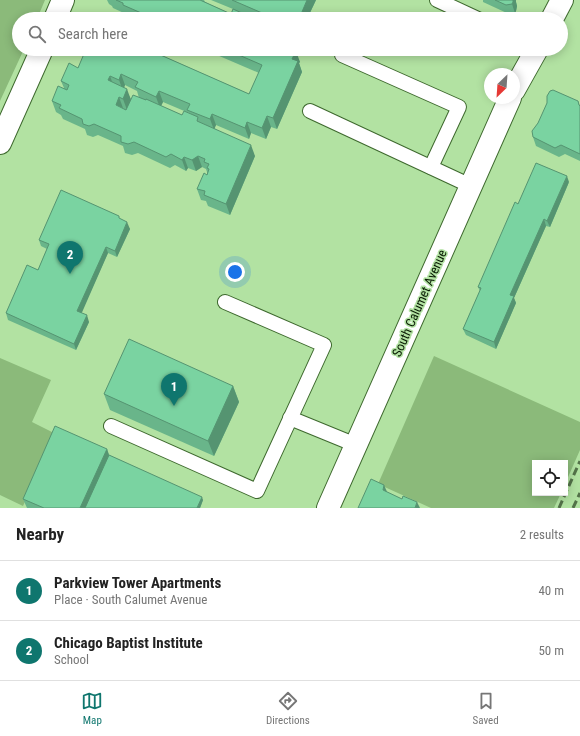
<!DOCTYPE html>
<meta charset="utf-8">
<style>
:root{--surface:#fff;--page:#f6f6f6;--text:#222;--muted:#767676;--line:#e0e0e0;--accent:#0f766e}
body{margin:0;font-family:"Roboto Condensed",sans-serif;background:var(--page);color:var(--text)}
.controls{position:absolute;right:12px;bottom:12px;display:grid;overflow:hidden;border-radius:0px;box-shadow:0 2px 10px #0003}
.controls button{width:36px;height:36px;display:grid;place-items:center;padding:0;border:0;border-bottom:1px solid var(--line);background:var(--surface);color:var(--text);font:20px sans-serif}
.compass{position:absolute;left:484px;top:68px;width:36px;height:36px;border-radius:50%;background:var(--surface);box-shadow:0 2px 10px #0003;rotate:205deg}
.you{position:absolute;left:235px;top:272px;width:14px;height:14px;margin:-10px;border:3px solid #fff;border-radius:50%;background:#1a73e8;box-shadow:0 0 0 6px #1a73e833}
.badge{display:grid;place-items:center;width:26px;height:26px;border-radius:50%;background:var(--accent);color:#fff;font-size:13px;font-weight:700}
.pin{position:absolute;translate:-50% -33px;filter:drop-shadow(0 1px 2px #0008)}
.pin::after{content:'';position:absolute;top:21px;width:14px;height:12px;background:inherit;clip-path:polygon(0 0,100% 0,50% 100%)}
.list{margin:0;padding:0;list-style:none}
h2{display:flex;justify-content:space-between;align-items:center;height:52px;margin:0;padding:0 16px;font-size:17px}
h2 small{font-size:13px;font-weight:400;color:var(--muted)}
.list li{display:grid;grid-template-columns:26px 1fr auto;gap:12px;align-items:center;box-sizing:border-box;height:60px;padding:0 16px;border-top:1px solid var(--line)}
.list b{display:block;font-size:15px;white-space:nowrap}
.list p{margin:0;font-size:13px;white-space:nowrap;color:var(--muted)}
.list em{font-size:13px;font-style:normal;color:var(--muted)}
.icon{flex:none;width:22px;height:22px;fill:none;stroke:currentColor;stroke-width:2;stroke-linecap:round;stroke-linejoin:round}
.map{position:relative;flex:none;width:580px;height:508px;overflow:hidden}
.search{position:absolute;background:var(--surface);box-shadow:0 2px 10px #0003;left:12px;right:12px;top:12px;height:44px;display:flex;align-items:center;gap:10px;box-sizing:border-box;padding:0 14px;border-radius:22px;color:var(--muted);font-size:15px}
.sheet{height:172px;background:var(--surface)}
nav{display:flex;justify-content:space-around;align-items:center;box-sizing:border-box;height:56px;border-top:1px solid var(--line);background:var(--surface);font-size:11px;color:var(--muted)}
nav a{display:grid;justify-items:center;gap:2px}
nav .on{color:var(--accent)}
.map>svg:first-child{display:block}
.green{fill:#8bba7a}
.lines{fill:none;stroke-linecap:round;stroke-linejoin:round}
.service-casing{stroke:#3e692e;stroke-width:16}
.minor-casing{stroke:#3e692e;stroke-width:24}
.tertiary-casing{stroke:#3e692e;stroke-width:24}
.service{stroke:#fff;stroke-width:14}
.minor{stroke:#fff;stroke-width:22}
.tertiary{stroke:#fff;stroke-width:22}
.rail{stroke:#537249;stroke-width:3;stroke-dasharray:8 4;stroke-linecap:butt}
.wall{fill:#69b58a;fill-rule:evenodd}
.shaded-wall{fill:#559471}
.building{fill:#7ad3a1;stroke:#559471}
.labels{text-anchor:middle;stroke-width:3;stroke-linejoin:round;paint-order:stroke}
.street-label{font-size:13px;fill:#081a03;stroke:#b2e2a2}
</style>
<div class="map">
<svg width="580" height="508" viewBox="0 0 580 508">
<rect width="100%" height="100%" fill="#b2e2a2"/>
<g class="green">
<polygon points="0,0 45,0 37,19 19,19 19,49 24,49 0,101"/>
<polygon points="434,356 580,422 580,450 565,484 565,463 535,463 535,493 561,493 554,508 431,508 378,484"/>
<polygon points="0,358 51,380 32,422 56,434 23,506 0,495"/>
</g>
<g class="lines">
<defs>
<g id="service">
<polyline points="437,0 478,19"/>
<polyline points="342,55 459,107 431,167"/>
<polyline points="310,111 471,186"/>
<polyline points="290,418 356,445"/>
<polyline points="111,426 257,491 324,345 225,302"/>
</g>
<g id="minor">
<polyline points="552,19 562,0"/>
<polyline points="514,90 537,49"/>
<polyline points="328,508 510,98"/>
</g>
<g id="tertiary">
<polyline points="55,19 63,0"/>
<polyline points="0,143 42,49"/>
</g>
</defs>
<use href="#service" class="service-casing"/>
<use href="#minor" class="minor-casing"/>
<use href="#tertiary" class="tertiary-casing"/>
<use href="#service" class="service"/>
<use href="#minor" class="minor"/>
<use href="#tertiary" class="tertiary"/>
<g class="rail">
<polyline points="559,508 580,461"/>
<polyline points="573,508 580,493"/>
</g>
</g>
<g class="wall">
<polygon points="107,0 204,0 205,2 231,14 233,9 211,0 316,0 307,19 134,19 127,16 126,14 113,8 112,6 109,4"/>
<polygon points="483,0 516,0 516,2 517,6 516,11 515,13 509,14 483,2"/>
<path d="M85,49H147L249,94L259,73L203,49H292L300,62L299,63L302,72L277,129L271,127L266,139L251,133L249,139L216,125L214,128L255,156L230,215L208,206L206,201L201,200L197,189L207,175V172L206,169L202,167L196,171L188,168L186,171L175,165L170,168L138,153L132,155L125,153L123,146L98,135L93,137L87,135L85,129L63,119L61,115L56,112L52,101L64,88L61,81L78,68L86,50ZM125,85L137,91L139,98L131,99L124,87ZM163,102L189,113L182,115L161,106Z"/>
<polygon points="578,101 580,106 580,161 565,154 559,157 536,146 533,137"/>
<polygon points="569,182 550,227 546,226 514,298 516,303 496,349 466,335 463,329 480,291 478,287"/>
<polygon points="121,219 130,229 117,257 108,253 81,313 89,322 76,350 8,320 6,313 38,270 47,249 41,246 39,240"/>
<polygon points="233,386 239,402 214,456 110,410 104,394"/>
<polygon points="107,449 109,455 203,500 200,508 27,508 23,499"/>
</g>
<g class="shaded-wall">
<polygon points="307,0 316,0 307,19 299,19"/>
<polygon points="513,0 516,0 516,2 517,6 516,11 515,13 512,4"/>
<polygon points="296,51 300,62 299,63 302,72 277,129 273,118 292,59"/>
<polygon points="121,74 125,85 123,91 119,80"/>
<polygon points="110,76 114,87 108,80"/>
<polygon points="127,89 131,100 127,110 123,99"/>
<polygon points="159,91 163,102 160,108 156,97"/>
<polygon points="119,97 123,108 116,105"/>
<polygon points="212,114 216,125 214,130 210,119"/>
<polygon points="267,116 271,127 266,139 262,128"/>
<polygon points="247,122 251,133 249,139 245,128"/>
<polygon points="251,145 255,156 230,215 226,204"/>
<polygon points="198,156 202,167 196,171 192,160"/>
<polygon points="184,157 188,168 186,171 182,160"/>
<polygon points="567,176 569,182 550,227 547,221"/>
<polygon points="544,219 546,226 514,298 516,303 496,349 494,342 510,295"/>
<polygon points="127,222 130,229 117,257 115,251"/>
<polygon points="106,247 108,253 80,317 77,311"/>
<polygon points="87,315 89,322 76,350 74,344"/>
<polygon points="233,386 239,402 214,456 208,441"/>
<polygon points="107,449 110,458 88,508 80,508"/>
<polygon points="384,485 388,494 383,490"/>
<polygon points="202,497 203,500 200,508 197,508"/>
<polygon points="417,502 420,508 415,508"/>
</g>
<g class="building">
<polygon points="116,0 200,0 231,14 233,9 253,18 253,19 155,19 123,5 123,3"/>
<polygon points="232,0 307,0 299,19 276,19"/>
<polygon points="495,0 513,0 513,2 512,4 506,5"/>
<polygon points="86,49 147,49 249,94 262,65 225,49 292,49 296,51 292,59 298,61 273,118 267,116 262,128 247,122 245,128 212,114 210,119 187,110 190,104 159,91 156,97 135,87 138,82 121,74 119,80 110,76 108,80 127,89 123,99 119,97 116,105 126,110 133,95 146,100 146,99 182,115 184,111 198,117 197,121 251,145 226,204 204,195 205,191 197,189 204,173 207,175 209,169 207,168 209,164 204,162 205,159 198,156 192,160 184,157 182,160 171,154 166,157 134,142 128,144 121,142 121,136 94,124 89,126 83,124 82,119 59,108 61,105 52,101 58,86 67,90 69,85 61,81 69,63 78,68"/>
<polygon points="553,90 578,101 579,105 580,106 580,154 561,145 555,148 533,137 532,131 538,123 547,103 547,96 550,91"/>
<polygon points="536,163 567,176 547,221 544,219 510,295 514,296 494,342 463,329 481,288 478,287 515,202 518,204"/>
<polygon points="61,190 119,216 119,218 127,222 115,251 106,247 77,311 87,315 74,344 6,313 27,265 38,270 49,244 39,240"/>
<polygon points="129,339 233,386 208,441 104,394"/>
<polygon points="55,426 107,449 80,508 44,508 23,499"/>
<polygon points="109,455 202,497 197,508 85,508"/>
<polygon points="371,479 384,485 383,490 402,499 403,496 417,502 415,508 358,508"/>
</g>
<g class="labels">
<g class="street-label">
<text transform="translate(419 303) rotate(-66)" y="5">South Calumet Avenue</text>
</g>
</g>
</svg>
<div class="controls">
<button><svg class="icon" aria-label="locate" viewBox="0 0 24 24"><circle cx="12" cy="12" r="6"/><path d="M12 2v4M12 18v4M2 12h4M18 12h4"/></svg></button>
</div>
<svg class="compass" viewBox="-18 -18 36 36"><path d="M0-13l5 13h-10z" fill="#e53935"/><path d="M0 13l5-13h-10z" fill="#767676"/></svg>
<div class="you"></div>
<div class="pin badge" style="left:174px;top:406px">1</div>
<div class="pin badge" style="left:70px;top:274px">2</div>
<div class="search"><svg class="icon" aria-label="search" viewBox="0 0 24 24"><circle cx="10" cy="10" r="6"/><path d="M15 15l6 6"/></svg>Search here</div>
</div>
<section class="sheet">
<h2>Nearby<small>2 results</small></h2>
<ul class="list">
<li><span class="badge">1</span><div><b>Parkview Tower Apartments</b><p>Place · South Calumet Avenue</p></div><em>40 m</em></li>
<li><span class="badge">2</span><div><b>Chicago Baptist Institute</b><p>School</p></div><em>50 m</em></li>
</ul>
</section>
<nav>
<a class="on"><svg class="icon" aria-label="map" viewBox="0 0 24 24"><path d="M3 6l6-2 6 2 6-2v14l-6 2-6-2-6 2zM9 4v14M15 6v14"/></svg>Map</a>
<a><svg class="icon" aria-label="directions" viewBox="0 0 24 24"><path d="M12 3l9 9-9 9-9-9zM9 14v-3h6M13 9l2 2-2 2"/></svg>Directions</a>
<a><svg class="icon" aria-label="saved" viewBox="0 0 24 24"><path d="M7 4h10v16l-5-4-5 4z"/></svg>Saved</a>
</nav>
